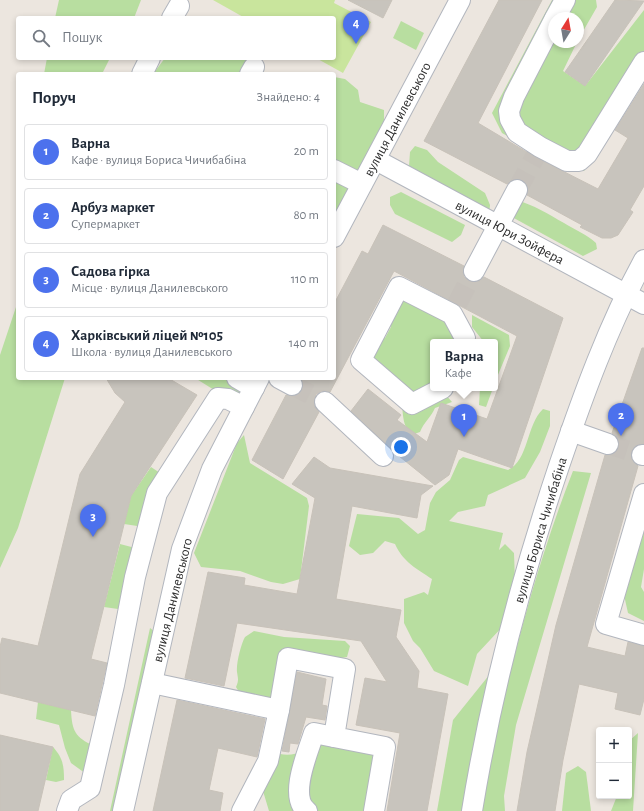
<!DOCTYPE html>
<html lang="uk">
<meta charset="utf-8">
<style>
:root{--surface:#fff;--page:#f2f2f3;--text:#1f2937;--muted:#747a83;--line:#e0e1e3;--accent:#4c71ed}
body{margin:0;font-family:"Alegreya Sans",sans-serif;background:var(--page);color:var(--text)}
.controls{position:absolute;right:12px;bottom:12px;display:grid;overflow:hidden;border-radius:4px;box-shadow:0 2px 6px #0003}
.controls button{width:36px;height:36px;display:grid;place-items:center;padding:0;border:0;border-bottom:1px solid var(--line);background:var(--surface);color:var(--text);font:20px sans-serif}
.compass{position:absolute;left:548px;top:12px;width:36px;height:36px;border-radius:50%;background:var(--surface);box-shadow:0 2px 6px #0003;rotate:11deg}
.you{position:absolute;left:401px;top:447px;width:14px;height:14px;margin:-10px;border:3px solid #fff;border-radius:50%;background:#1a73e8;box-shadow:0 0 0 6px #1a73e833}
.badge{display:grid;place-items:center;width:26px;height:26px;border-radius:50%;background:var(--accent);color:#fff;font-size:13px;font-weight:700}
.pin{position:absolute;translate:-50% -33px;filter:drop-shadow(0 1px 2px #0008)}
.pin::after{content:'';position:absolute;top:21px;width:14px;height:12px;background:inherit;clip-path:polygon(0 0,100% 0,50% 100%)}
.popup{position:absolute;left:430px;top:339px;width:68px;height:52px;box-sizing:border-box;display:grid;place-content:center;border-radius:4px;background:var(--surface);filter:drop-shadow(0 1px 3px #0005);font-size:13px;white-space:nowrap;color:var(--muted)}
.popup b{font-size:15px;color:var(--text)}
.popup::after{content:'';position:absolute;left:50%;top:100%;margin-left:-8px;border:8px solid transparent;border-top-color:var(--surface)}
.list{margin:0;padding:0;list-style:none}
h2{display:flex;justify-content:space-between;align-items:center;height:52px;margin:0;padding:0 16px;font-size:17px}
h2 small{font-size:13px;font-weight:400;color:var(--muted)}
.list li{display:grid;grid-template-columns:26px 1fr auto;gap:12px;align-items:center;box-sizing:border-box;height:56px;margin:0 8px 8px;padding:0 8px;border:1px solid var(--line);border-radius:4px}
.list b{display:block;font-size:15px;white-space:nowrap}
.list p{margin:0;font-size:13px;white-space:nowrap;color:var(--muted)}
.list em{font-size:13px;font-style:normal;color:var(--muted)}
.icon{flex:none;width:22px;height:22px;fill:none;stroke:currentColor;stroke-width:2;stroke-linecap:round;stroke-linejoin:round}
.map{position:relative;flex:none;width:644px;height:811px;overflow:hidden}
.search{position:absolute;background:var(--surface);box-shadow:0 2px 6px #0003;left:16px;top:16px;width:320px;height:44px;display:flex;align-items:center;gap:10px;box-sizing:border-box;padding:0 14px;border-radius:4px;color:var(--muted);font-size:15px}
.panel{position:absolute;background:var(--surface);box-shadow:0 2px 6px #0003;left:16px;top:72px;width:320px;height:308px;border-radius:4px}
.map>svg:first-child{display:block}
.green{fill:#b8dea0}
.pitch{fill:#c9e59d}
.building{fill:#c8c4bd;stroke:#c8c2b9}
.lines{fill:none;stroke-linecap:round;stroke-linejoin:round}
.minor-tunnel{stroke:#c6c1bb;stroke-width:20;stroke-dasharray:20 10;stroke-linecap:butt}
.minor-casing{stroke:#b2b6be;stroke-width:22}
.minor{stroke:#fff;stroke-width:20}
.labels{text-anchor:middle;stroke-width:3;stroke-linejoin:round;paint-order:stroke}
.street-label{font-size:14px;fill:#2c2c2c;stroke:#fff}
</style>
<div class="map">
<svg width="644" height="811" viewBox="0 0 644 811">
<rect width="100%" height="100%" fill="#ece6df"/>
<g class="green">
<polygon points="59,0 141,0 134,18 55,18"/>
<polygon points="552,0 596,0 597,7 578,40 578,18 554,18 554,42 577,42 563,71 585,86 644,10 644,76 607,139 584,171 575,171 554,162 502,133 492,113"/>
<polygon points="401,21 424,33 416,50 393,38"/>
<polygon points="47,58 110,58 102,74 44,74"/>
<polygon points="165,58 251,58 242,74 153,74"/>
<polygon points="334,77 345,79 358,90 360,102 384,110 384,125 334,225"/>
<polygon points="415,146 427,150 438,162 485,193 490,205 489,215 477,211 444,185 409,166 410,152"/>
<polygon points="401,192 465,225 461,235 452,242 395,214 390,205 390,197"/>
<path d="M516,200C534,205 548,214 564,223C575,230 586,234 596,243L597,249L583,256L512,217Z"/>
<path d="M408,283L452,328L455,342H433V388L445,394L452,402L435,408C431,417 424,422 420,432L411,435C403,426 403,416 402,404L371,374L376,336L385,338L391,327L380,313Z"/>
<polygon points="18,301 18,378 65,378 18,528 0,568 0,355"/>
<polygon points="472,315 509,335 510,346 495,382 495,342 484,342 472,327"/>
<polygon points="195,378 255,378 245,396 219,393"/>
<polygon points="480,388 493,388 486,407 479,405"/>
<path d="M543,409L550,411V426L540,452L525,478L488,495L485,506L458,512L449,521L503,533L499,550L505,544L514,553L515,581L504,625L477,654L468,686L434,671L420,648L413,641L404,623V599L424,592L428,595L432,579C417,569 403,562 395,544L385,541L373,553L360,555L349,546L357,514L399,518L418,534L425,530L430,503L436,492L450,480L459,460L463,457L508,470C529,460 526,425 543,409Z"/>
<polygon points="244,435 250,463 307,498 309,506 300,579 283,584 271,582 240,571 201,567 194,553 237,443"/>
<polygon points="151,467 163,475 144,527 124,524 131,496"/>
<path d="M573,471L591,473L516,725L504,796L505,811H478C504,695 529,583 573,471Z"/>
<polygon points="644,523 644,569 641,587 644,592 644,621 628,613 624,595"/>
<polygon points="120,544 139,549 125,610 104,607"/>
<polygon points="150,628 159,635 118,811 110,811"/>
<path d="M254,631L284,637L345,641L350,646L347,657L336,659L294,655L276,702L244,700L236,687C239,680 238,679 237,672C236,664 241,644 245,637Z"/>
<polygon points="494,669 468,811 437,811 453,720"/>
<path d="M38,702L71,710C72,731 75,737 94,746L89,776L71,763L65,748L59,725L36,719Z"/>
<polygon points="638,733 633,811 611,811 617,796 629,796 629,741"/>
<path d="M319,743L377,756L371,811H269L263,791L268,761L280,754C295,757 306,750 319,743Z"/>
<path d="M53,747C63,758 64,766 64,780L56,782L46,780Z"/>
<polygon points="578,766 586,772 591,811 562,811 566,773"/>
</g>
<polygon class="pitch" points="213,0 335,0 334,3 371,22 343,73 316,58 334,58 334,18 245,18"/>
<g class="building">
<polygon points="348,0 392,0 383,18"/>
<polygon points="499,0 542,0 478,123 535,157 598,189 628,138 615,130 644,84 644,186 630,210 633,212 618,235 611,238 602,238 580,227 582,225 527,195 528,189 523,180 516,179 507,184 424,141"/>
<polygon points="615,0 644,1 585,86 565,72"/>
<polygon points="383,225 464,266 464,277 469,281 475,282 484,277 563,318 512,468 458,449 449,475 435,485 394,452 351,411 368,389 401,415 397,420 427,442 441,403 487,419 517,336 394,271 330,392 322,391 316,394 314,405 319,412 283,479 252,460 286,395 293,396 302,391 303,384 301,378 334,378 334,304 362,251 368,254"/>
<polygon points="642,348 644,348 644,444 637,445 632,450 632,460 638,466 587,647 625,656 628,642 644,646 644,699 640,715 615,709 618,693 579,684 563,760 555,811 517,811 527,752 556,625 605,455 615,453 619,447 617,437 612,433"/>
<polygon points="106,378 168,378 197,395 131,496 91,659 107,663 95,716 0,693 0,647 2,638 38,646 80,474 125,402 115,393"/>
<polygon points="314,457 330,468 433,486 421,495 417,518 352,506 336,599 401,610 396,637 419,671 417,688 448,694 427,811 387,811 400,733 356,725 365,678 387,682 361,641 237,623 224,686 185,678 208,572 245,578 244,585 297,594 315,498 292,484"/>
<polygon points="297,672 326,679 322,705 327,706 325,720 306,717 298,744 290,743 289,752 282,751"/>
<polygon points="177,700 265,719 257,757 218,748 209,790 223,793 220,811 153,811"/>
<polygon points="0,735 53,747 38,811 0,811"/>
</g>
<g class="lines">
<g class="minor-tunnel">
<polyline points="517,190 536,155"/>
<polyline points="457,304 474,271"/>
<polyline points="292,385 325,402"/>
<polyline points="608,444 642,455"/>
</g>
<defs>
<g id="minor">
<polyline points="172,18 179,6"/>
<polyline points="555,18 565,0"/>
<polyline points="554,20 514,97 509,111 510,119 517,132 540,147 567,161 579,161 587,154 644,62"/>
<polyline points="142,74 150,58"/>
<polyline points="250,74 254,67"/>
<polyline points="376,160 644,304"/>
<polyline points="334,170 362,184"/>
<polyline points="334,237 460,0"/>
<polyline points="474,271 517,190"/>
<polyline points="237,378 254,388"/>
<polyline points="279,378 292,385"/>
<polyline points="443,388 412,404 361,360 399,287 452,314 465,338 464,342"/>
<polyline points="325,402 383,456"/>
<polyline points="571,431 608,444"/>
<polyline points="642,455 644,455"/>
<polyline points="644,494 606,624 644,635"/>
<polyline points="152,683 279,710 268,761 242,811"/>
<polyline points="279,710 288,658 345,669 334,737 385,747 374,811"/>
<polyline points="67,811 71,800 90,788 114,685 135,577 157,493 218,398 228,399 244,407"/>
<polyline points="123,811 182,549 212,469 259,378"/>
<path d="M307,811C288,797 308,752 314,733L334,737"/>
<path d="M472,811C491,694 521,579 559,466C583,396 608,326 644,260"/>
</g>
</defs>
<use href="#minor" class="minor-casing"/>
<use href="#minor" class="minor"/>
</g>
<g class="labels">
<g class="street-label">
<text transform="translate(397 119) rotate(-62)" y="5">вулиця Данилевського</text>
<text transform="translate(510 232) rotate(28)" y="5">вулиця Юри Зойфера</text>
<text transform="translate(540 530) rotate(-73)" y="5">вулиця Бориса Чичибабіна</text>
<text transform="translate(172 600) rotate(-76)" y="5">вулиця Данилевського</text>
</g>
</g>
</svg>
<div class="controls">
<button>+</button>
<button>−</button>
</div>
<svg class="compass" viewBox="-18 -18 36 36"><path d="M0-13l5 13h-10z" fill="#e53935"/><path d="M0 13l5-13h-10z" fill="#747a83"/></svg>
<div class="you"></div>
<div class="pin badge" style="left:464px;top:437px">1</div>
<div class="popup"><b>Варна</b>Кафе</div>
<div class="pin badge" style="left:621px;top:436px">2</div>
<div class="pin badge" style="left:93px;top:537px">3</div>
<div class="pin badge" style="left:356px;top:44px">4</div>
<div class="search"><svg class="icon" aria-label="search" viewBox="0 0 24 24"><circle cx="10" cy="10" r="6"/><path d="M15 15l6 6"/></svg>Пошук</div>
<section class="panel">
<h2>Поруч<small>Знайдено: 4</small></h2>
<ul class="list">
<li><span class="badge">1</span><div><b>Варна</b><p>Кафе · вулиця Бориса Чичибабіна</p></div><em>20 m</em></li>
<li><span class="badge">2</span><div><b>Арбуз маркет</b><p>Супермаркет</p></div><em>80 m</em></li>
<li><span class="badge">3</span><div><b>Садова гірка</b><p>Місце · вулиця Данилевського</p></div><em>110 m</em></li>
<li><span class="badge">4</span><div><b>Харківський ліцей №105</b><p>Школа · вулиця Данилевського</p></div><em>140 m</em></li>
</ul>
</section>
</div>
